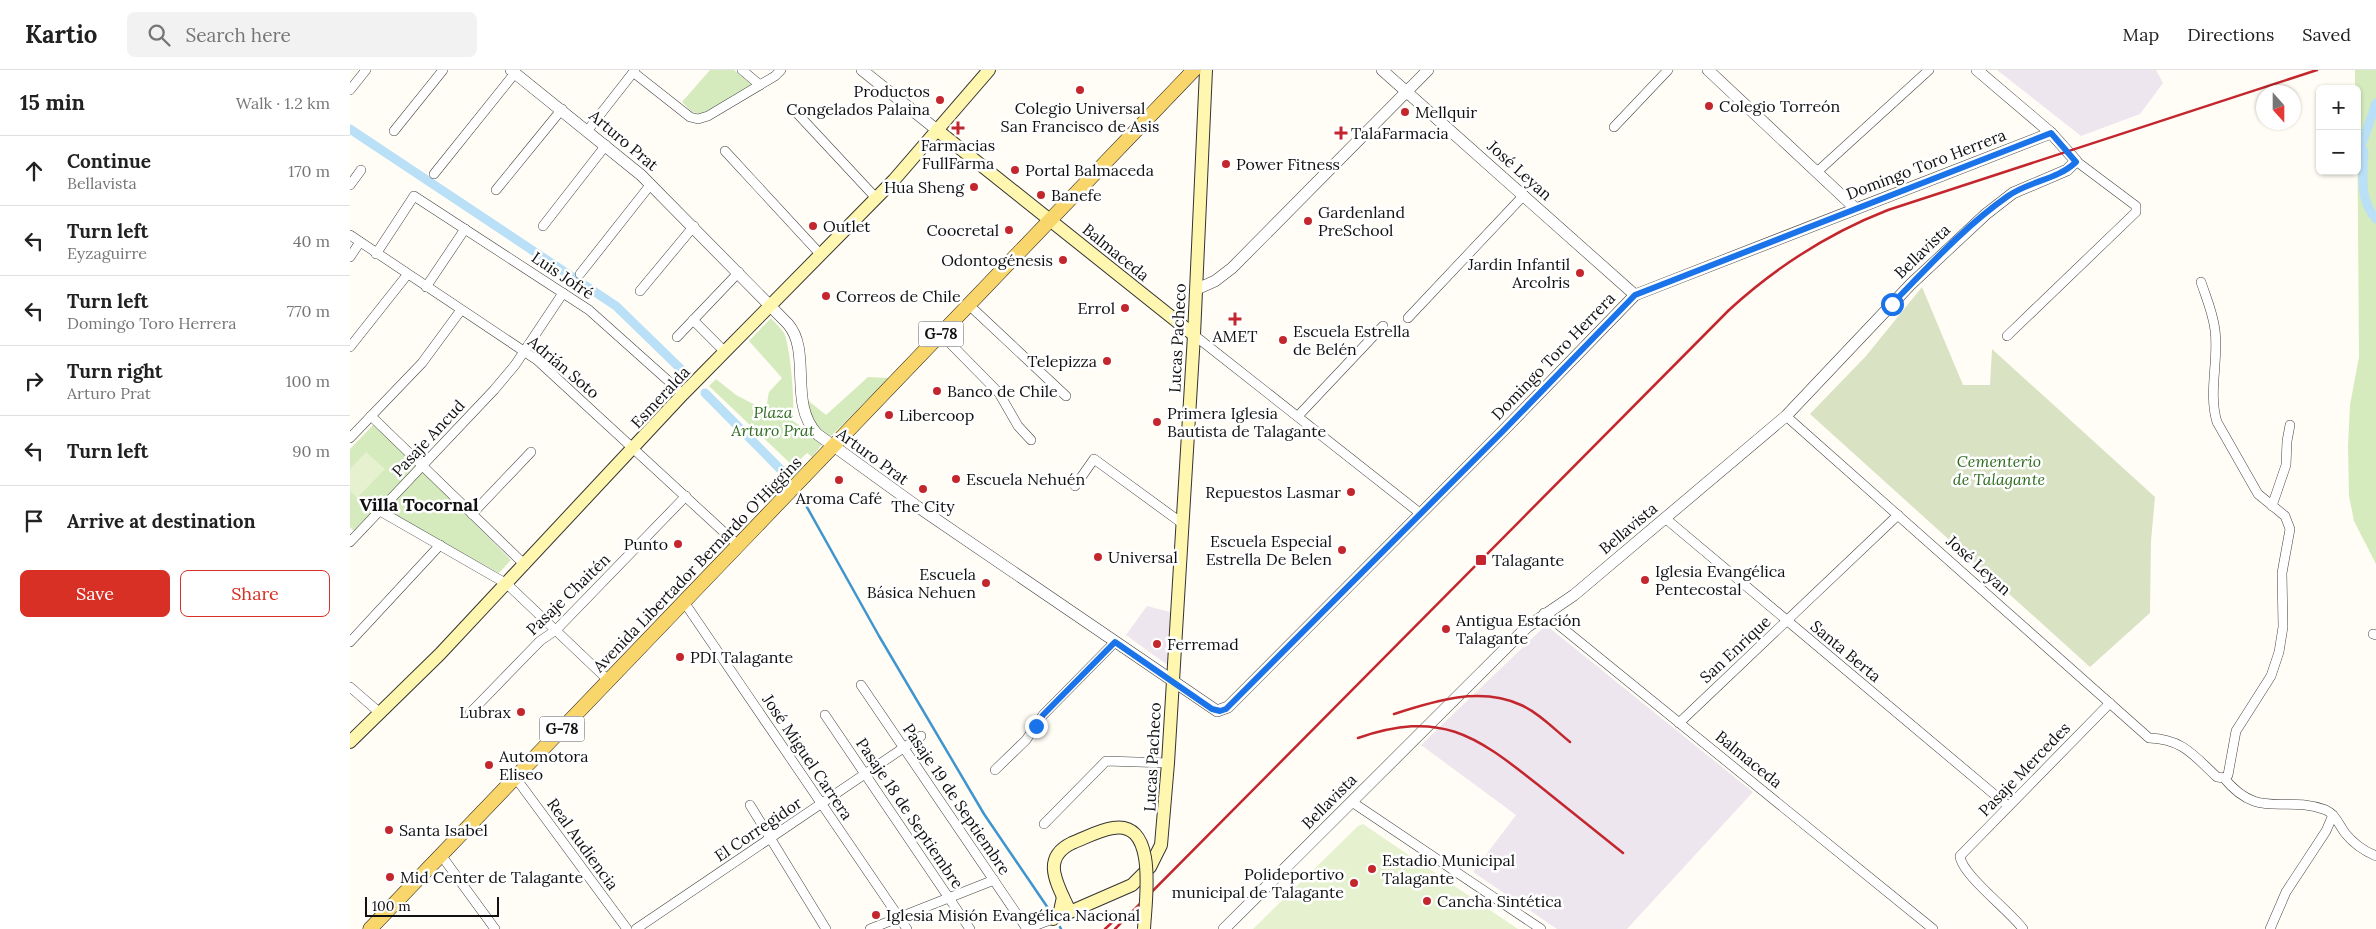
<!DOCTYPE html>
<meta charset="utf-8">
<style>
:root{--surface:#fff;--page:#f2f2f2;--text:#222;--muted:#767676;--line:#e0e0e0;--accent:#d93025}
body{margin:0;font-family:Lora,serif;background:var(--page);color:var(--text)}
.controls{position:absolute;right:15px;top:15px;display:grid;overflow:hidden;border-radius:8px;box-shadow:0 1px 4px #0004}
.controls button{width:45px;height:45px;display:grid;place-items:center;padding:0;border:0;border-bottom:1px solid var(--line);background:var(--surface);color:var(--text);font:25px sans-serif}
.compass{position:absolute;left:1906px;top:15px;width:45px;height:45px;border-radius:50%;background:var(--surface);box-shadow:0 1px 4px #0004;rotate:159deg}
.scale{position:absolute;left:15px;bottom:12px;width:134px;box-sizing:border-box;padding-left:5px;border:2px solid #111;border-top:0;font-size:14px;line-height:18px;white-space:nowrap;color:#111;-webkit-text-stroke:4px #fff;paint-order:stroke}
.stop{position:absolute;width:15px;height:15px;margin:-11px;border:4px solid #1a73e8;border-radius:50%;background:#fff}
.stop.end{background:#1a73e8;border-color:#fff;box-shadow:0 1px 5px #0008}
.list{margin:0;padding:0;list-style:none}
h2{display:flex;justify-content:space-between;align-items:center;height:65px;margin:0;padding:0 20px;font-size:21px}
h2 small{font-size:16px;font-weight:400;color:var(--muted)}
.list li{display:grid;grid-template-columns:32px 1fr auto;gap:15px;align-items:center;box-sizing:border-box;height:70px;padding:0 20px;border-top:1px solid var(--line)}
.list b{display:block;font-size:19px;white-space:nowrap}
.list p{margin:0;font-size:16px;white-space:nowrap;color:var(--muted)}
.list em{font-size:16px;font-style:normal;color:var(--muted)}
.actions{display:flex;gap:10px;padding:15px 20px}
.actions a{flex:1;padding:11px 0;border:1px solid var(--accent);border-radius:8px;text-align:center;font-size:18px;color:var(--accent)}
.actions .main{background:var(--accent);color:#fff}
.icon{flex:none;width:28px;height:28px;fill:none;stroke:currentColor;stroke-width:2;stroke-linecap:round;stroke-linejoin:round}
.map{position:relative;flex:none;width:2026px;height:859px;overflow:hidden}
header{display:flex;align-items:center;gap:30px;box-sizing:border-box;height:70px;padding:0 25px;background:var(--surface);border-bottom:1px solid var(--line)}
header strong{font-size:24px}
nav{display:flex;gap:28px;margin-inline-start:auto;font-size:18px}
.search{width:350px;height:45px;background:var(--page);display:flex;align-items:center;gap:12px;box-sizing:border-box;padding:0 18px;border-radius:8px;color:var(--muted);font-size:19px}
main{display:flex}
aside{flex:1;background:var(--surface)}
.map>svg:first-child{display:block}
.industrial{fill:#eee6ef}
.green{fill:#d5ebbd}
.cemetery{fill:#d9e3c4}
.pitch{fill:#e6f2cf}
.lines{fill:none;stroke-linecap:round;stroke-linejoin:round}
.stream{stroke:#3f96cf;stroke-width:2.5}
.canal{stroke:#b9e0f7;stroke-width:9}
.minor-casing{stroke:#444;stroke-width:10}
.tertiary-casing{stroke:#444;stroke-width:12}
.secondary-casing{stroke:#333;stroke-width:14}
.primary-casing{stroke:#222;stroke-width:15}
.minor{stroke:#fff;stroke-width:9}
.tertiary{stroke:#fff;stroke-width:11}
.secondary{stroke:#fff6b0;stroke-width:12}
.primary{stroke:#f9d66b;stroke-width:14}
.rail{stroke:#c4262e;stroke-width:2.5}
.secondary-bridge-casing{stroke:#333;stroke-width:14;stroke-linecap:butt}
.secondary-bridge{stroke:#fff6b0;stroke-width:12}
.route{stroke:#1a73e8;stroke-width:6}
.poi-dot{fill:#c4262e;stroke:#fff;stroke-width:2}
.labels{text-anchor:middle;stroke-width:5;stroke-linejoin:round;paint-order:stroke}
.shield{fill:#fff;stroke:#585858;stroke-width:1}
.shield-label{font-size:15px;font-weight:bold;fill:#111}
.poi-label{font-size:16px;fill:#111;stroke:#fff;text-anchor:start}
.street-label{font-size:16px;fill:#111;stroke:#fff}
.park-label{font-size:16px;font-style:italic;fill:#2f6b1f;stroke:#fff}
.neighbourhood-label{font-size:18px;font-weight:bold;fill:#111;stroke:#fff}
</style>
<header>
<strong>Kartio</strong>
<div class="search"><svg class="icon" aria-label="search" viewBox="0 0 24 24"><circle cx="10" cy="10" r="6"/><path d="M15 15l6 6"/></svg>Search here</div>
<nav><a>Map</a><a>Directions</a><a>Saved</a></nav>
</header>
<main>
<aside>
<h2>15 min<small>Walk · 1.2 km</small></h2>
<ul class="list">
<li><svg class="icon" aria-label="ahead" viewBox="0 0 24 24"><path d="M12 20V5M6 11l6-6 6 6"/></svg><div><b>Continue</b><p>Bellavista</p></div><em>170 m</em></li>
<li><svg class="icon" aria-label="left" viewBox="0 0 24 24"><path d="M17 20v-9H6M10 6l-5 5 5 5"/></svg><div><b>Turn left</b><p>Eyzaguirre</p></div><em>40 m</em></li>
<li><svg class="icon" aria-label="left" viewBox="0 0 24 24"><path d="M17 20v-9H6M10 6l-5 5 5 5"/></svg><div><b>Turn left</b><p>Domingo Toro Herrera</p></div><em>770 m</em></li>
<li><svg class="icon" aria-label="right" viewBox="0 0 24 24"><path d="M7 20v-9h11M14 6l5 5-5 5"/></svg><div><b>Turn right</b><p>Arturo Prat</p></div><em>100 m</em></li>
<li><svg class="icon" aria-label="left" viewBox="0 0 24 24"><path d="M17 20v-9H6M10 6l-5 5 5 5"/></svg><div><b>Turn left</b></div><em>90 m</em></li>
<li><svg class="icon" aria-label="arrive" viewBox="0 0 24 24"><path d="M6 21V4h12l-3 4 3 4H6"/></svg><div><b>Arrive at destination</b></div></li>
</ul>
<div class="actions"><a class="main">Save</a><a>Share</a></div>
</aside>
<div class="map">
<svg width="2026" height="859" viewBox="0 0 2026 859">
<rect width="100%" height="100%" fill="#fffdf5"/>
<g class="industrial">
<polygon points="1647,0 1806,0 1813,13 1790,44 1731,66"/>
<polygon points="797,536 820,542 819,593 816,594 776,565"/>
<polygon points="1196,555 1403,722 1277,859 1207,859 1123,802 1166,745 1071,675"/>
</g>
<g class="green">
<polygon points="360,0 384,0 404,16 351,44 342,42 332,32"/>
<polygon points="2005,0 2026,0 2026,494 2004,451 1999,426 1998,376 2000,335 2009,287 2007,19 2005,19"/>
<path d="M421,248C425,253 431,258 434,263C440,275 446,338 442,350L473,373L462,387L457,383L443,396L359,316L366,309L386,325L411,338L417,333L419,322L432,308L399,271Z"/>
<path d="M518,307L539,308L481,366H478C464,355 458,345 455,328L476,345Z"/>
<polygon points="25,353 161,490 149,503 28,438 5,462 0,457 0,379"/>
</g>
<polygon class="cemetery" points="1572,217 1613,315 1640,315 1642,279 1805,427 1801,471 1800,543 1740,597 1460,344 1516,286"/>
<g class="pitch">
<polygon points="16,382 35,399 7,428 0,421 0,399"/>
<polygon points="1013,754 1168,859 903,859 1008,756"/>
</g>
<g class="lines">
<g class="stream">
<polyline points="453,430 529,566 634,744 700,841"/>
<polyline points="710,857 711,859"/>
</g>
<g class="canal">
<path d="M2026,33L2010,80L2014,81C2013,105 2009,130 2026,149"/>
<polyline points="0,59 266,236 339,307"/>
<polyline points="355,323 441,410"/>
</g>
<defs>
<g id="minor">
<polyline points="392,0 410,15"/>
<polyline points="283,2 340,47 348,49 358,46 425,6 431,0"/>
<polyline points="0,20 16,0"/>
<polyline points="444,40 526,128"/>
<polyline points="1264,57 1318,0"/>
<polyline points="238,60 285,0"/>
<polyline points="44,61 93,0"/>
<polyline points="375,81 471,185"/>
<polyline points="1467,102 1579,0"/>
<polyline points="84,104 165,3"/>
<polyline points="0,115 11,100"/>
<polyline points="146,120 212,39"/>
<polyline points="193,156 256,75"/>
<polyline points="0,165 187,290 389,476"/>
<polyline points="26,184 64,126 239,240 333,324"/>
<polyline points="0,187 10,172"/>
<polyline points="230,204 301,114"/>
<polyline points="76,217 115,159"/>
<polyline points="290,221 344,156"/>
<polyline points="619,235 716,326"/>
<polyline points="1058,248 1174,125"/>
<polyline points="343,250 375,282"/>
<polyline points="591,264 649,323 668,356 681,370"/>
<polyline points="844,265 1071,444"/>
<polyline points="1657,266 1786,142 1786,136 1726,91"/>
<polyline points="327,267 389,202"/>
<polyline points="0,277 57,205"/>
<polyline points="21,346 175,495"/>
<polyline points="948,346 1033,256"/>
<path d="M1436,346L1799,668C1833,669 1844,686 1867,707L1874,708L1878,705L1886,661L1921,606L1929,582L1933,557L1932,503L1940,459L1935,446L1908,424L1867,352C1858,323 1869,290 1865,260C1863,243 1856,227 1851,212"/>
<polyline points="0,368 72,293 111,240"/>
<polyline points="725,416 744,389 833,454"/>
<polyline points="1922,436 1936,395 1937,371 1940,355"/>
<polyline points="30,441 157,514 259,611"/>
<polyline points="122,444 181,382"/>
<polyline points="1315,448 1658,736"/>
<polyline points="0,472 144,320 165,295 213,223"/>
<polyline points="334,532 557,859"/>
<polyline points="1194,543 1583,859"/>
<polyline points="2023,564 2026,565"/>
<polyline points="0,572 90,475"/>
<polyline points="511,615 677,859"/>
<polyline points="0,617 30,643"/>
<polyline points="120,643 190,571 206,560 336,426"/>
<polyline points="475,645 620,859"/>
<polyline points="1329,653 1548,445"/>
<polyline points="645,700 676,670 693,645 765,572"/>
<polyline points="165,707 277,859"/>
<path d="M1874,708C1909,751 1933,724 1976,740C1985,744 1989,755 1995,763C2003,773 2014,781 2026,786"/>
<polyline points="1002,732 1191,859"/>
<polyline points="400,735 476,859"/>
<polyline points="694,754 756,691 818,693"/>
<polyline points="91,785 145,859"/>
<polyline points="286,859 571,666"/>
<polyline points="520,859 644,810"/>
<polyline points="676,859 708,847"/>
<path d="M1673,859C1660,841 1611,804 1610,786L1760,633"/>
<polyline points="1920,859 1936,822 1976,761 1983,745"/>
</g>
<g id="tertiary">
<path d="M161,0L291,105L438,254C462,282 438,333 467,364L568,437L867,641L878,637L1153,361L1285,225L1701,63"/>
<polyline points="512,0 587,60"/>
<polyline points="1032,0 1285,225"/>
<polyline points="1358,0 1505,138"/>
<polyline points="847,219 865,211 882,198 1078,0"/>
<polyline points="874,859 1177,557 1224,525 1436,346 1561,214 1636,144 1663,123 1717,100 1726,91 1701,63 1627,0"/>
</g>
<g id="secondary">
<polyline points="587,60 844,265"/>
<polyline points="0,672 90,584 333,324 544,110 639,0"/>
<path d="M722,773C689,789 709,816 720,842L782,815L800,797L811,775L818,693L844,265L856,0"/>
<polyline points="703,849 710,841 713,827"/>
</g>
<polyline id="primary" points="20,859 844,0"/>
</defs>
<use href="#minor" class="minor-casing"/>
<use href="#tertiary" class="tertiary-casing"/>
<use href="#secondary" class="secondary-casing"/>
<use href="#primary" class="primary-casing"/>
<use href="#minor" class="minor"/>
<use href="#tertiary" class="tertiary"/>
<use href="#secondary" class="secondary"/>
<use href="#primary" class="primary"/>
<g class="rail">
<path d="M1044,644C1084,631 1130,616 1171,635C1189,643 1205,660 1220,672"/>
<path d="M1008,668C1090,640 1124,664 1187,714C1216,737 1244,760 1273,783"/>
<polyline points="755,859 768,847"/>
<path d="M765,859L1379,240C1426,197 1479,163 1538,140L1967,0"/>
</g>
<defs>
<path id="secondary-bridge" d="M722,773C735,768 749,760 763,758C809,750 795,834 794,859"/>
</defs>
<use href="#secondary-bridge" class="secondary-bridge-casing"/>
<use href="#secondary-bridge" class="secondary-bridge"/>
</g>
<g class="lines">
<path class="route" d="M686,656L693,645L765,572L862,639L870,641L876,639L1153,361L1285,225L1701,63L1726,92C1707,110 1679,111 1658,126C1615,156 1578,197 1542,234"/>
</g>
<g class="poi-dot">
<circle cx="730" cy="20" r="5"/>
<circle cx="590" cy="30" r="5"/>
<circle cx="1359" cy="36" r="5"/>
<circle cx="1055" cy="42" r="5"/>
<path d="M605.5 50.5h5v5h5v5h-5v5h-5v-5h-5v-5h5z"/>
<path d="M988.5 55.5h5v5h5v5h-5v5h-5v-5h-5v-5h5z"/>
<circle cx="876" cy="94" r="5"/>
<circle cx="665" cy="100" r="5"/>
<circle cx="624" cy="117" r="5"/>
<circle cx="691" cy="125" r="5"/>
<circle cx="958" cy="151" r="5"/>
<circle cx="463" cy="156" r="5"/>
<circle cx="659" cy="160" r="5"/>
<circle cx="713" cy="190" r="5"/>
<circle cx="1230" cy="203" r="5"/>
<circle cx="476" cy="226" r="5"/>
<circle cx="775" cy="238" r="5"/>
<path d="M882.5 241.5h5v5h5v5h-5v5h-5v-5h-5v-5h5z"/>
<circle cx="933" cy="270" r="5"/>
<circle cx="757" cy="291" r="5"/>
<circle cx="587" cy="321" r="5"/>
<circle cx="539" cy="345" r="5"/>
<circle cx="807" cy="352" r="5"/>
<circle cx="606" cy="409" r="5"/>
<circle cx="489" cy="410" r="5"/>
<circle cx="573" cy="419" r="5"/>
<circle cx="1001" cy="422" r="5"/>
<circle cx="328" cy="474" r="5"/>
<circle cx="992" cy="480" r="5"/>
<circle cx="748" cy="487" r="5"/>
<rect x="1125" y="484" width="12" height="12" rx="2.5"/>
<circle cx="1295" cy="510" r="5"/>
<circle cx="636" cy="513" r="5"/>
<circle cx="1096" cy="559" r="5"/>
<circle cx="807" cy="574" r="5"/>
<circle cx="330" cy="587" r="5"/>
<circle cx="171" cy="642" r="5"/>
<circle cx="139" cy="695" r="5"/>
<circle cx="39" cy="760" r="5"/>
<circle cx="1022" cy="799" r="5"/>
<circle cx="40" cy="807" r="5"/>
<circle cx="1004" cy="813" r="5"/>
<circle cx="1077" cy="831" r="5"/>
<circle cx="526" cy="845" r="5"/>
</g>
<g class="labels">
<g class="shield">
<rect x="568.5" y="251.5" width="45" height="25" rx="4"/>
<rect x="189.5" y="646.5" width="45" height="25" rx="4"/>
</g>
<g class="shield-label">
<text x="591" y="269">G-78</text>
<text x="212" y="664">G-78</text>
</g>
<g class="poi-label">
<text x="580" y="27" text-anchor="end">Productos<tspan x="580" dy="18">Congelados Palaina</tspan></text>
<text x="1369" y="42">Colegio Torreón</text>
<text x="730" y="44" text-anchor="middle">Colegio Universal<tspan x="730" dy="18">San Francisco de Asis</tspan></text>
<text x="1065" y="48">Mellquir</text>
<text x="1001" y="69">TalaFarmacia</text>
<text x="608" y="81" text-anchor="middle">Farmacias<tspan x="608" dy="18">FullFarma</tspan></text>
<text x="886" y="100">Power Fitness</text>
<text x="675" y="106">Portal Balmaceda</text>
<text x="614" y="123" text-anchor="end">Hua Sheng</text>
<text x="701" y="131">Banefe</text>
<text x="968" y="148">Gardenland<tspan x="968" dy="18">PreSchool</tspan></text>
<text x="473" y="162">Outlet</text>
<text x="649" y="166" text-anchor="end">Coocretal</text>
<text x="703" y="196" text-anchor="end">Odontogénesis</text>
<text x="1220" y="200" text-anchor="end">Jardin Infantil<tspan x="1220" dy="18">Arcolris</tspan></text>
<text x="486" y="232">Correos de Chile</text>
<text x="765" y="244" text-anchor="end">Errol</text>
<text x="943" y="267">Escuela Estrella<tspan x="943" dy="18">de Belén</tspan></text>
<text x="885" y="272" text-anchor="middle">AMET</text>
<text x="747" y="297" text-anchor="end">Telepizza</text>
<text x="597" y="327">Banco de Chile</text>
<text x="817" y="349">Primera Iglesia<tspan x="817" dy="18">Bautista de Talagante</tspan></text>
<text x="549" y="351">Libercoop</text>
<text x="616" y="415">Escuela Nehuén</text>
<text x="991" y="428" text-anchor="end">Repuestos Lasmar</text>
<text x="489" y="434" text-anchor="middle">Aroma Café</text>
<text x="573" y="442" text-anchor="middle">The City</text>
<text x="982" y="477" text-anchor="end">Escuela Especial<tspan x="982" dy="18">Estrella De Belen</tspan></text>
<text x="318" y="480" text-anchor="end">Punto</text>
<text x="758" y="493">Universal</text>
<text x="1142" y="496">Talagante</text>
<text x="1305" y="507">Iglesia Evangélica<tspan x="1305" dy="18">Pentecostal</tspan></text>
<text x="626" y="510" text-anchor="end">Escuela<tspan x="626" dy="18">Básica Nehuen</tspan></text>
<text x="1106" y="556">Antigua Estación<tspan x="1106" dy="18">Talagante</tspan></text>
<text x="817" y="580">Ferremad</text>
<text x="340" y="593">PDI Talagante</text>
<text x="161" y="648" text-anchor="end">Lubrax</text>
<text x="149" y="692">Automotora<tspan x="149" dy="18">Eliseo</tspan></text>
<text x="49" y="766">Santa Isabel</text>
<text x="1032" y="796">Estadio Municipal<tspan x="1032" dy="18">Talagante</tspan></text>
<text x="994" y="810" text-anchor="end">Polideportivo<tspan x="994" dy="18">municipal de Talagante</tspan></text>
<text x="50" y="813">Mid Center de Talagante</text>
<text x="1087" y="837">Cancha Sintética</text>
<text x="536" y="851">Iglesia Misión Evangélica Nacional</text>
</g>
<g class="street-label">
<text transform="translate(274 70) rotate(40)" y="6">Arturo Prat</text>
<text transform="translate(1576 94) rotate(-21)" y="6">Domingo Toro Herrera</text>
<text transform="translate(1170 100) rotate(42)" y="6">José Leyan</text>
<text transform="translate(1572 181) rotate(-44)" y="6">Bellavista</text>
<text transform="translate(766 182) rotate(39)" y="6">Balmaceda</text>
<text transform="translate(213 205) rotate(34)" y="6">Luis Jofré</text>
<text transform="translate(827 268) rotate(-87)" y="6">Lucas Pacheco</text>
<text transform="translate(1203 286) rotate(-46)" y="6">Domingo Toro Herrera</text>
<text transform="translate(214 297) rotate(40)" y="6">Adrián Soto</text>
<text transform="translate(310 327) rotate(-47)" y="6">Esmeralda</text>
<text transform="translate(78 368) rotate(-47)" y="6">Pasaje Ancud</text>
<text transform="translate(523 386) rotate(36)" y="6">Arturo Prat</text>
<text transform="translate(1278 458) rotate(-40)" y="6">Bellavista</text>
<text transform="translate(347 494) rotate(-46)" y="6">Avenida Libertador Bernardo O'Higgins</text>
<text transform="translate(1629 495) rotate(42)" y="6">José Leyan</text>
<text transform="translate(218 524) rotate(-44)" y="6">Pasaje Chaitén</text>
<text transform="translate(1385 579) rotate(-43)" y="6">San Enrique</text>
<text transform="translate(1496 581) rotate(40)" y="6">Santa Berta</text>
<text transform="translate(458 687) rotate(56)" y="6">José Miguel Carrera</text>
<text transform="translate(802 687) rotate(-87)" y="6">Lucas Pacheco</text>
<text transform="translate(1399 689) rotate(39)" y="6">Balmaceda</text>
<text transform="translate(1674 699) rotate(-46)" y="6">Pasaje Mercedes</text>
<text transform="translate(607 729) rotate(56)" y="6">Pasaje 19 de Septiembre</text>
<text transform="translate(979 731) rotate(-45)" y="6">Bellavista</text>
<text transform="translate(560 743) rotate(56)" y="6">Pasaje 18 de Septiembre</text>
<text transform="translate(408 759) rotate(-34)" y="6">El Corregidor</text>
<text transform="translate(233 774) rotate(54)" y="6">Real Audiencia</text>
</g>
<g class="park-label">
<text x="423" y="348">Plaza<tspan x="423" dy="18">Arturo Prat</tspan></text>
<text x="1649" y="397">Cementerio<tspan x="1649" dy="18">de Talagante</tspan></text>
</g>
<g class="neighbourhood-label">
<text x="69" y="441">Villa Tocornal</text>
</g>
</g>
</svg>
<div class="controls">
<button>+</button>
<button>−</button>
</div>
<svg class="compass" viewBox="-18 -18 36 36"><path d="M0-13l5 13h-10z" fill="#e53935"/><path d="M0 13l5-13h-10z" fill="#767676"/></svg>
<div class="scale">100 m</div>
<div class="stop" style="left:1542px;top:234px"></div>
<div class="stop end" style="left:686px;top:656px"></div>
</div>
</main>
